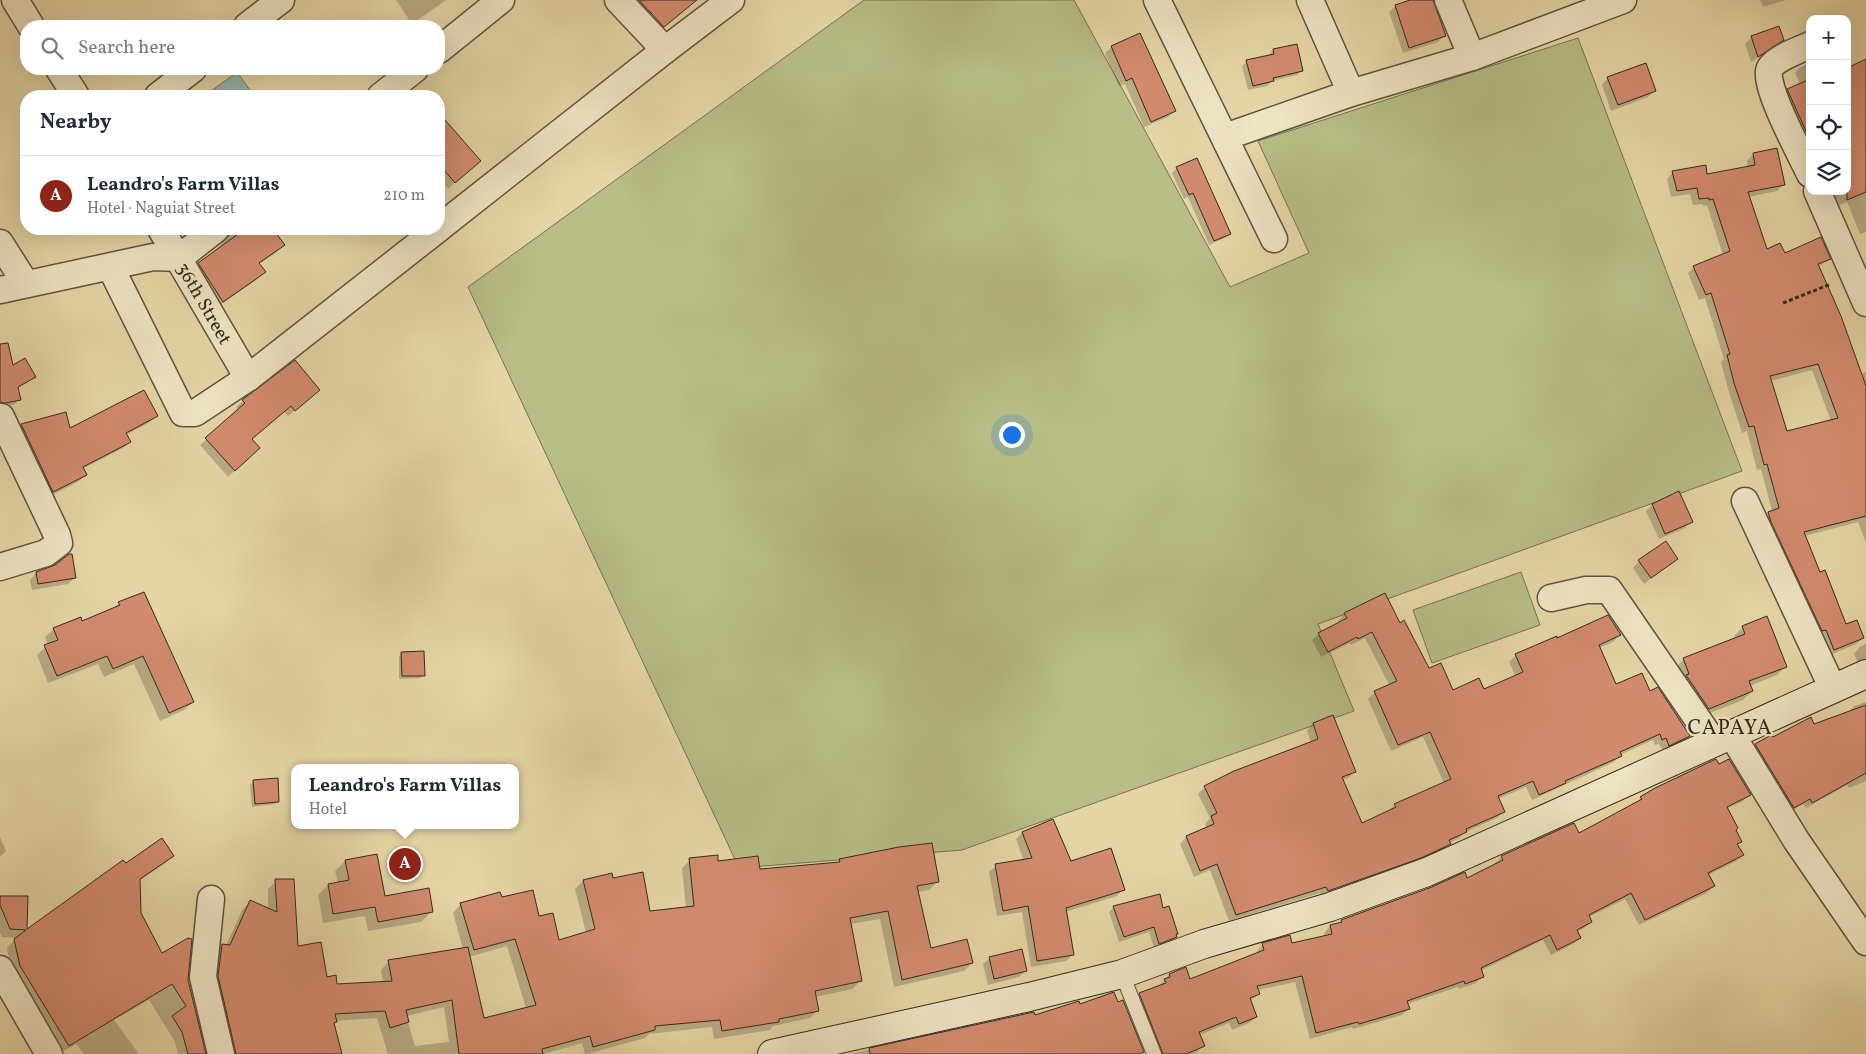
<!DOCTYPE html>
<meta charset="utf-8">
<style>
:root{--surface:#fff;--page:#f6f6f7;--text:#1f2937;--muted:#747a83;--line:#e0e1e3;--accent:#8f2418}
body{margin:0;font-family:Vollkorn,serif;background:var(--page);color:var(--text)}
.controls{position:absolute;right:15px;top:15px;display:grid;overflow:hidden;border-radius:10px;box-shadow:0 5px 20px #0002}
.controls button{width:45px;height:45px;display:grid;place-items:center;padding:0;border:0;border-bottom:1px solid var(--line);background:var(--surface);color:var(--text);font:25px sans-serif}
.you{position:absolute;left:1011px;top:434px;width:18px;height:18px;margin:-12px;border:4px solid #fff;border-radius:50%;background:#1a73e8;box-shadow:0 0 0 8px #1a73e833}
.badge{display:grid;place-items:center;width:32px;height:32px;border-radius:50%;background:var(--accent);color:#fff;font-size:16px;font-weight:700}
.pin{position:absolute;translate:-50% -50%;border:2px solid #fff;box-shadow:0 1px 5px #0006}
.popup{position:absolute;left:291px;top:764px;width:228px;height:65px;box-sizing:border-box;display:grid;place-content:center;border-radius:10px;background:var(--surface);filter:drop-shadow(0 1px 4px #0005);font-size:16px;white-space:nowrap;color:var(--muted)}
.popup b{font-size:19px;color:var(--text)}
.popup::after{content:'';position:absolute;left:50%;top:100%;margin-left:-10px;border:10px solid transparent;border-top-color:var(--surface)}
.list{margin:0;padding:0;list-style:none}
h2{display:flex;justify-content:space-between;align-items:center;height:65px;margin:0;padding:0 20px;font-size:21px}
h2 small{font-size:16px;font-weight:400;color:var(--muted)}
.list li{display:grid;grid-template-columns:32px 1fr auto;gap:15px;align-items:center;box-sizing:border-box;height:80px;padding:0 20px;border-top:1px solid var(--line)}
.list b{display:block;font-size:19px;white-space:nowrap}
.list p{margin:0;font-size:16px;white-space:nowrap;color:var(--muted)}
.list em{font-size:16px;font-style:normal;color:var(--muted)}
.icon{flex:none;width:28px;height:28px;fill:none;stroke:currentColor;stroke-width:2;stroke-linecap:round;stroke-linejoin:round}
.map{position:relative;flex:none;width:1866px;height:1054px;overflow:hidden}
.search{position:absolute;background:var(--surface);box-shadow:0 5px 20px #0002;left:20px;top:20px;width:425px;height:55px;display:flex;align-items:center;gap:12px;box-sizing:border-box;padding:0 18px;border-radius:20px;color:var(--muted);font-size:19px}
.panel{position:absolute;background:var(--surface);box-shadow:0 5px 20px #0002;left:20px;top:90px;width:425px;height:145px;border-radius:20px}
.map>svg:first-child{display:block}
.green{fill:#b7bd85;stroke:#747352}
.water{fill:#9ab7b0;stroke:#707e76}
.shadow{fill:#0003;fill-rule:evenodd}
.building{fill:#d38b6e;stroke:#32291f;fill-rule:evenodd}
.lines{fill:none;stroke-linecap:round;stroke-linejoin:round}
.lane-casing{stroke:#5f5440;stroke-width:16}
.street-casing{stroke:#5f5440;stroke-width:29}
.secondary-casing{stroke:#32291f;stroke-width:30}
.path{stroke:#32291f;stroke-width:3;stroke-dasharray:4 2.5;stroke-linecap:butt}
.lane{stroke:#efe4c4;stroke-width:14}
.street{stroke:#efe4c4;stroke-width:26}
.secondary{stroke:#efe4c4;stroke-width:28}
.labels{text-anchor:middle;stroke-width:4.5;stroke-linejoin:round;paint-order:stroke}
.street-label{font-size:19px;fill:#32291f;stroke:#efe4c4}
.quarter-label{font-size:21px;letter-spacing:1px;fill:#32291f;stroke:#efe4c4}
</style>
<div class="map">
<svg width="1866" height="1054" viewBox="0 0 1866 1054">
<rect width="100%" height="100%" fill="#e6d6a5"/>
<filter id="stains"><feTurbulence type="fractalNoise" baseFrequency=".004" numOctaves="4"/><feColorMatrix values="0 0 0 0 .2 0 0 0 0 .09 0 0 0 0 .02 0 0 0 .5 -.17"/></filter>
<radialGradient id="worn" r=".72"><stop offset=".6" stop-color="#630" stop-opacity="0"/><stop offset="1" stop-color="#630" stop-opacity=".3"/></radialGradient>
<g class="green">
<polygon points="864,0 1074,0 1230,287 1309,253 1258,141 1578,38 1742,471 1318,624 1354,711 962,850 739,868 468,287"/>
<polygon points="1521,572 1540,625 1432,663 1413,610"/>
</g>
<polygon class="water" points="237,72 250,90 242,96 211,96 213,94 211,91"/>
<g class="shadow">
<polygon points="396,0 446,0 412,24"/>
<polygon points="628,0 690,0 686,8 657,32"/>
<polygon points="1414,0 1432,0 1445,35 1438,42 1403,53 1389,12 1396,6"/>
<polygon points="1760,0 1786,0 1763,7"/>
<polygon points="1778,28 1783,40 1776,46 1751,62 1745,44 1751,38"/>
<polygon points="1112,47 1174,111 1168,117 1144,127 1125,84 1119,86 1105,53"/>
<polygon points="1273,50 1302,70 1297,75 1272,81 1267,86 1248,90 1242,66 1247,61 1269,55"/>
<polygon points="1866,60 1866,232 1860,234 1847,202 1833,208 1825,191 1847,191"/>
<polygon points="1810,63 1810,156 1782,96 1788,90 1800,84 1795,72 1801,67"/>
<polygon points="1608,78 1655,90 1648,97 1611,111 1602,85"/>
<polygon points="446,124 472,167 448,189 439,178 439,131"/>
<path d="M1753,154L1783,185L1777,191L1748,197L1766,250L1784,254L1829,259L1818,267L1860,374L1866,372V543L1858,522L1805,536L1820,573L1845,626L1863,638L1856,644L1828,656L1762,519L1772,511L1761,469L1757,470L1747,431L1742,433L1728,389L1721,362L1724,359L1705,298L1699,300L1688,273L1694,267L1723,255L1707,205L1703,206V204L1693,205L1690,194L1671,197L1667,179L1673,172L1707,176L1748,168L1747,161ZM1812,370L1831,421L1786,433L1770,381Z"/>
<polygon points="1177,168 1230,234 1225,238 1209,245 1188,197 1184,199 1172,173"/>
<polygon points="219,229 241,229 243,232 247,229 271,229 283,245 274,254 259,264 264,272 255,281 213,310 190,273 221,245 222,237"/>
<polygon points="0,361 34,377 17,389 19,399 14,405 0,406"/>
<polygon points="312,396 288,416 284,412 251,440 252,455 228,477 200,445 239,410 236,407 243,401"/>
<polygon points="156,416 150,422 126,435 130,442 123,448 82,469 85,475 79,481 47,498 15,431 22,425 69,430"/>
<polygon points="1653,505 1691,521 1685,528 1659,539 1646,511"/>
<polygon points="1676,559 1644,584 1633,568 1639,561"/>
<polygon points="36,573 75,578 68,584 32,590 30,580"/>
<polygon points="119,603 193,702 184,710 160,721 134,664 104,677 98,664 48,683 37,655 48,645 45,637 54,629 82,623 112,610"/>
<polygon points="1345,614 1400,624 1428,670 1453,692 1484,691 1516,677 1509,662 1516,655 1557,639 1619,635 1613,642 1599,648 1616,686 1650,692 1688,736 1681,743 1663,751 1659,744 1655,745 1653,740 1620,755 1614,762 1532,800 1526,787 1498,799 1504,811 1497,818 1465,832 1459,838 1449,843 1443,850 1413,864 1321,897 1320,893 1229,921 1210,870 1194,877 1180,844 1186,837 1207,829 1205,824 1210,818 1198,794 1205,787 1311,743 1307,730 1313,724 1354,772 1348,778 1342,780 1362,824 1388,812 1395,805 1444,783 1423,737 1391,751 1368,699 1375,692 1390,686 1365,638 1351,645 1350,643 1321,657 1312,640 1319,634 1339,623 1338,621"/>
<polygon points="1743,627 1786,666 1777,675 1750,686 1752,691 1743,700 1700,717 1675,668 1684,659 1735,639 1734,636"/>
<polygon points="1866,644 1866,667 1859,665 1854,654 1860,647"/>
<polygon points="402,653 423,675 420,678 399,679 399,656"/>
<polygon points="1866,702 1866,781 1849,788 1847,785 1806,808 1803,804 1787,813 1750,751 1756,745 1848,713 1854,706"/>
<polygon points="253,782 278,801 275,804 252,807 250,785"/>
<polygon points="1749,794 1743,801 1726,809 1740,841 1737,845 1742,855 1736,861 1708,875 1713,886 1707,893 1639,925 1625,899 1589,917 1591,922 1584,928 1577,932 1580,938 1573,944 1551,955 1543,940 1480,971 1483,976 1476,983 1459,989 1458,987 1407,1004 1408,1009 1402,1015 1353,1029 1352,1027 1310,1039 1295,982 1258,990 1259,994 1250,1001 1256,1017 1249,1023 1232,1030 1229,1023 1199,1035 1203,1046 1197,1052 1193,1054 1155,1054 1133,1001 1140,994 1158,987 1169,975 1190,980 1257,954 1257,951 1263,944 1291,945 1325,937 1324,933 1330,926 1338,924 1341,921 1433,888 1467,879 1496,864 1495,863 1502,857 1579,835 1635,804 1641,798"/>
<polygon points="1053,820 1070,863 1123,889 1117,896 1065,912 1073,954 1066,961 1031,967 1022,912 997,916 989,872 996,866 1024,861 1016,839 1022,833"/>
<polygon points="0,837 6,851 0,857"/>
<polygon points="172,855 164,864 139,881 140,913 162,955 187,980 204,1054 178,1054 174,1040 149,1000 114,1020 139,1054 84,1054 76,1044 60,1053 12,974 7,948 16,938 2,937 0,933 0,897 27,898 26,932 125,865"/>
<path d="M690,860L717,862L759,870L836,864L840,860L937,882L929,890L917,892L930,949L972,963L964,971L894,987L880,919L850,924L861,981L852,989L815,997L818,1010L810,1018L773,1026L770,1030L714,1039L712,1027L649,1034L645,1038L587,1054H585L582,1043L544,1054H388L377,1018L335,1021L333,1024L340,1054H227L210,985L214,953L222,945L226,946L242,910L250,902L268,910V889L276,881L297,947L326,978L336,986L383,983L381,970L389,961L463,949L453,913L461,904L501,899L538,917L558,941L586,933L575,889L583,881L612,879L649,913L686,908L682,868ZM507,946L526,1008L483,1019L469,957ZM444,1007L449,1042L415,1046L406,1016Z"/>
<polygon points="345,861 384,898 431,912 421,922 368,931 365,916 323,923 318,895 328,885 338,883 335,871"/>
<polygon points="1114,907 1162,910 1176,937 1170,942 1154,948 1149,932 1119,942 1109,912"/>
<polygon points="990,958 1026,971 1019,977 988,985 983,964"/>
<polygon points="1079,1006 1142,1052 1140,1054 850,1054 1033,1013 1034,1017"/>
</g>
<g class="building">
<polygon points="639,0 697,0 664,27"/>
<polygon points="1410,0 1433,0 1446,36 1409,48 1395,5"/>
<polygon points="1779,26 1784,40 1758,57 1751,36"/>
<polygon points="1140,33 1176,111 1151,122 1132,78 1126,81 1111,46"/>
<polygon points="1297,44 1303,71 1273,78 1274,81 1253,86 1246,60 1274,54 1273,49"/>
<polygon points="1866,59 1866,192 1847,200 1847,68"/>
<polygon points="1646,63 1656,91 1618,105 1607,77"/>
<polygon points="1810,79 1810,140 1787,89"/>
<polygon points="439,113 481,161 455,183 439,164"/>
<path d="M1777,148L1785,185L1748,192L1767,249L1780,243L1785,253L1821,237L1831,259L1818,264L1841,316L1866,386V516L1804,532L1820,572L1825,570L1846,624L1857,620L1864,638L1834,650L1826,630L1822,631L1771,522L1768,512L1779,508L1767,464L1764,465L1754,426L1749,427L1734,383L1727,355L1730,354L1711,293L1706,295L1693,266L1730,251L1713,199L1709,200V198L1699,199L1697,188L1677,191L1672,171L1706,165L1707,174L1755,165L1753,153ZM1818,364L1838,418L1787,431L1770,376Z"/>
<polygon points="1197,158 1231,234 1214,241 1193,193 1189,195 1176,167"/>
<polygon points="245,229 273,229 285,245 259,263 266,272 223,302 198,263"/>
<polygon points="8,343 13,365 25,358 36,377 18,387 21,400 5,403 0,402 0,344"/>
<polygon points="295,360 320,390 295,411 291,406 252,439 260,448 235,471 205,438 245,403 242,400"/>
<polygon points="144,390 158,416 126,433 131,442 83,467 87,475 53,492 21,424 66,412 70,428"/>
<polygon points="1679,491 1693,522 1665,534 1652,504"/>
<polygon points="1666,541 1678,559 1651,578 1638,560"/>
<polygon points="69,554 72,554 76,578 38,584 36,572 55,565"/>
<polygon points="144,592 194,702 169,713 143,656 113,669 107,656 57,676 44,645 58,640 53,628 81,617 82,621 120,605 118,602"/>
<polygon points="1385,593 1400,623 1404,620 1429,668 1441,663 1453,690 1479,678 1484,689 1523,672 1515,654 1557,636 1557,638 1608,615 1621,635 1599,645 1616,684 1642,673 1650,691 1658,687 1690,736 1669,746 1666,738 1662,740 1660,734 1620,752 1622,756 1565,781 1566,783 1539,795 1533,781 1498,796 1505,812 1466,829 1467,832 1449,840 1451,844 1421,858 1328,891 1326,887 1236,915 1217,864 1200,871 1186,836 1214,824 1211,816 1217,813 1204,786 1234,771 1318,739 1313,723 1333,715 1356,772 1342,777 1362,823 1396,807 1394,804 1451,779 1430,732 1398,745 1374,691 1397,681 1372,632 1358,639 1357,637 1328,652 1318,633 1347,618 1344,613"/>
<polygon points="1767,616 1787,667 1749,681 1753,691 1709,709 1686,675 1689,674 1683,658 1745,634 1742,626"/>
<polygon points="424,651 425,676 402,676 401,652"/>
<polygon points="1866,705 1866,773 1812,803 1810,799 1794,808 1755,744 1771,735 1773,737 1811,717 1814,724"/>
<polygon points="1716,759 1719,764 1729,759 1751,795 1727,807 1738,828 1736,830 1742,842 1737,844 1744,855 1708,873 1715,886 1645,920 1631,893 1589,915 1592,922 1577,930 1581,938 1557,950 1550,935 1481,968 1484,977 1465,984 1464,981 1407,1001 1410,1009 1359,1024 1358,1022 1316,1033 1302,976 1257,986 1260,994 1250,998 1257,1017 1239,1024 1236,1017 1199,1032 1205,1046 1186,1054 1163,1054 1139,993 1166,983 1164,979 1170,977 1169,974 1186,967 1190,979 1264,950 1262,943 1290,935 1292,943 1332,934 1330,925 1342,922 1341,920 1432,887 1465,872 1467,878 1503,860 1501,856 1574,823 1579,833 1642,799 1640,797 1655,788"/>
<polygon points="278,778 279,802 255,804 253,780"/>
<polygon points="1053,819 1071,861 1111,848 1125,890 1066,908 1074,955 1037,961 1028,906 1003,911 995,864 1032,858 1022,832"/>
<polygon points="162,838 174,856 140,879 141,913 162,953 188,938 192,939 188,980 206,1054 188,1054 182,1032 172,1016 186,1006 172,984 69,1046 20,966 14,939 26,930 10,929 0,905 0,896 28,896 27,929 123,860 126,863"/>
<polygon points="932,843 939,882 917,886 931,948 967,939 973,963 902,980 888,911 850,918 862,981 815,991 819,1011 779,1019 779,1022 722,1031 720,1020 655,1026 655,1030 593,1047 590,1036 542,1049 543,1054 459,1054 452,1000 406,1010 409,1022 390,1028 385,1011 335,1014 337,1022 334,1023 342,1054 236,1054 218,976 222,944 230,945 250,900 277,912 275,879 294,879 298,946 321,942 327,977 336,975 337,984 392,981 388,960 468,947 484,1018 536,1005 515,939 474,950 460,903 500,892 502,897 533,890 539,916 553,913 559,940 595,929 583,880 612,873 613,878 643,872 650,911 694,906 689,858 718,855 718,861 758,856 760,869 840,862 839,859 899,847"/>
<polygon points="377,854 385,896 429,888 433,912 378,922 375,907 333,914 328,884 349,880 345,860"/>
<polygon points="1160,894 1163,908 1169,906 1178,934 1176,934 1177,937 1159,944 1154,927 1124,937 1113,906"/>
<polygon points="1022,949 1027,971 994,979 989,957"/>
<polygon points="1114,992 1118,1002 1123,1000 1144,1052 1138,1054 870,1054 869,1048 1034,1012 1035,1015 1079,1001 1080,1004"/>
</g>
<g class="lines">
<defs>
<polyline id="lane" points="1122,974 1154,1054"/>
<g id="street">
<polyline points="15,0 31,26"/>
<polyline points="618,0 665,50"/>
<polyline points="1157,0 1274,239"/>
<polyline points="1310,0 1351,93"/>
<polyline points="1448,0 1472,57"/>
<polyline points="247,26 281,0"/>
<path d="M1810,45C1799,50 1776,58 1770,68C1761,82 1802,157 1810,174"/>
<polyline points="439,50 501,0"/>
<polyline points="59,69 76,96"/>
<polyline points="158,96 193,69"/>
<polyline points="381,96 415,69"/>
<polyline points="1225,137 1351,93 1472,57 1623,0"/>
<polyline points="1817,191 1866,303"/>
<polyline points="439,228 665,50 731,0"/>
<polyline points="161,229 248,378"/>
<polyline points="0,243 26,284"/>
<polyline points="111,268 183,413 195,413 248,378 438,229"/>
<polyline points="0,290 153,257 179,258 216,229"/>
<polyline points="1745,501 1833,689"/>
<polyline points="0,567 46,553 59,543 57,535 1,417"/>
<polyline points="1551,598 1586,590 1609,590 1714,743"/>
<polyline points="1732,735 1796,840 1866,942"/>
<polyline points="211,899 203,977 221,1054"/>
<polyline points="0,969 49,1054"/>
</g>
<polyline id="secondary" points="772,1054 1029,997 1122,974 1204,944 1330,907 1427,872 1866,674"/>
</defs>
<use href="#lane" class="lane-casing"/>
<use href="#street" class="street-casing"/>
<use href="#secondary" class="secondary-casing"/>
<polyline class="path" points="1783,303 1831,284"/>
<use href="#lane" class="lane"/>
<use href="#street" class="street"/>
<use href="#secondary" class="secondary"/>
</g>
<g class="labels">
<g class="street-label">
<text transform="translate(205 303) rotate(60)" y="7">36th Street</text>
</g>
<g class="quarter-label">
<text x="1730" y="734">CAPAYA</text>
</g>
</g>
<rect width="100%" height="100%" filter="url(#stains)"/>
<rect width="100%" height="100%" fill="url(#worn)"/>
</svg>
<div class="controls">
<button>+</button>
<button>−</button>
<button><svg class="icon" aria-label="locate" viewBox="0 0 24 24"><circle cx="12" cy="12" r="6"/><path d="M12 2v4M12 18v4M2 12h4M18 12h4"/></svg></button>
<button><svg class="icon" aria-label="layers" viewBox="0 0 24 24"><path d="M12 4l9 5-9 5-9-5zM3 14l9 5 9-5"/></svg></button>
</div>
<div class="you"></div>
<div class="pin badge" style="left:405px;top:864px">A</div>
<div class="popup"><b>Leandro's Farm Villas</b>Hotel</div>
<div class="search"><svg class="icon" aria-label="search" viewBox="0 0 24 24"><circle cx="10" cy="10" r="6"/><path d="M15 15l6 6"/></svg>Search here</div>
<section class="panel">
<h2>Nearby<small></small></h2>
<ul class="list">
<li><span class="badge">A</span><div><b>Leandro's Farm Villas</b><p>Hotel · Naguiat Street</p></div><em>210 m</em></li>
</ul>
</section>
</div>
